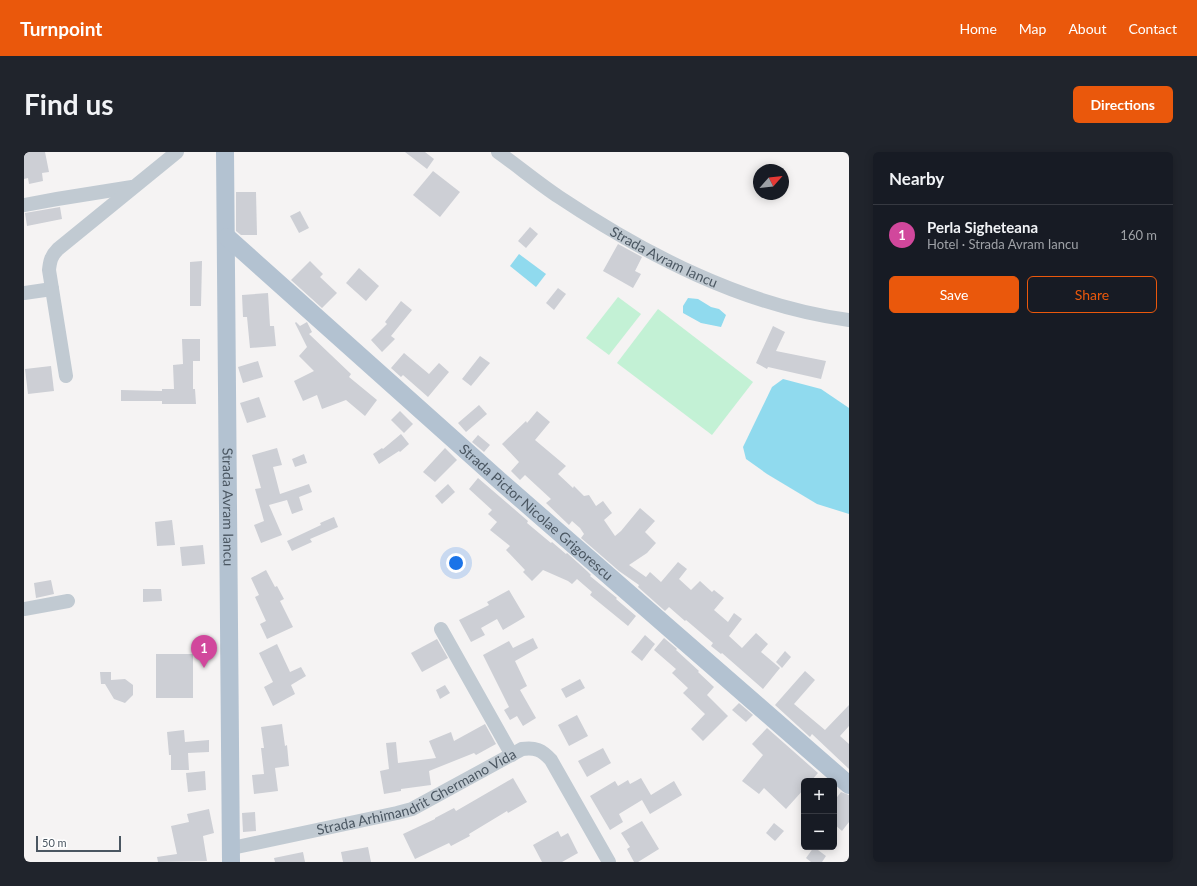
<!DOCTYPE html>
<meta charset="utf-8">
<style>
:root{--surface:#171b24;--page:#20242c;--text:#f1f3f6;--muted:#9ea1a6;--line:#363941;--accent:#ea580c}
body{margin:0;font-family:Lato,sans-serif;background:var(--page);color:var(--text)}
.controls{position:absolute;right:12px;bottom:12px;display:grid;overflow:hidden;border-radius:6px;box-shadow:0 2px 10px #0003}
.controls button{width:36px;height:36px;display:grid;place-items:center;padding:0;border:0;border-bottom:1px solid var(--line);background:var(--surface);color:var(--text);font:20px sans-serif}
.compass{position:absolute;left:729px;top:12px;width:36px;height:36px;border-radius:50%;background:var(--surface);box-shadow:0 2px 10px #0003;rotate:63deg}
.scale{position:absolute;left:12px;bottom:10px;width:85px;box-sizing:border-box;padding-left:4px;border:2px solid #4a5661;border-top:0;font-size:11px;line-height:14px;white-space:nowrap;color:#4a5661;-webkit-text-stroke:3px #fff;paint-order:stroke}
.you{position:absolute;left:432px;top:411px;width:14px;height:14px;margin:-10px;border:3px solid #fff;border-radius:50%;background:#1a73e8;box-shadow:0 0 0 6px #1a73e833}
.badge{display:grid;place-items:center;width:26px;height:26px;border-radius:50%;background:var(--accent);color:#fff;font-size:13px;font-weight:700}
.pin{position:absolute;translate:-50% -33px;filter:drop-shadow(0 1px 2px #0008)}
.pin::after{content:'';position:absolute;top:21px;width:14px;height:12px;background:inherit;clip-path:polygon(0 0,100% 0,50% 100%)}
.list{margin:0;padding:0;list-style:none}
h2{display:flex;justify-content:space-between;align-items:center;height:52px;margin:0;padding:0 16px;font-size:17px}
h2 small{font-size:13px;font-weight:400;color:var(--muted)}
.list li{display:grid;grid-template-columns:26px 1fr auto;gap:12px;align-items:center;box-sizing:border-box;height:60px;padding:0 16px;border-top:1px solid var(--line)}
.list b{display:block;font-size:15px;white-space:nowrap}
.list p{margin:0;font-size:13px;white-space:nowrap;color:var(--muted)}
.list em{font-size:13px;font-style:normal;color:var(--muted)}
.actions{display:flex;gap:8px;padding:12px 16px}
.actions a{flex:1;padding:9px 0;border:1px solid var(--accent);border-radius:6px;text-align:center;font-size:14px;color:var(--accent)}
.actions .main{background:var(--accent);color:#fff}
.map{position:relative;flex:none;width:825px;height:710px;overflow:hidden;border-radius:6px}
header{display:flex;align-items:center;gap:24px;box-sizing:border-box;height:56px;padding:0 20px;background:var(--accent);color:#fff}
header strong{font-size:19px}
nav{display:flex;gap:22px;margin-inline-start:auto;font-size:14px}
.intro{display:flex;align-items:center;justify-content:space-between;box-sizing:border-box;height:96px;padding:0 24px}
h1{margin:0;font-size:28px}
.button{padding:10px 18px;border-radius:6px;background:var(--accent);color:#fff;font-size:14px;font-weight:700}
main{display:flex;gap:24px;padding:0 24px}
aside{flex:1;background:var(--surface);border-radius:6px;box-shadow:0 2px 10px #0003}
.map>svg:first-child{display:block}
.garden{fill:#c3f1d5}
.water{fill:#90daee}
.building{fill:#cdcfd5}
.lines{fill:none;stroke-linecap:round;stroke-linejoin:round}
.minor{stroke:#c1cad2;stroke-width:14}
.major{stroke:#b3c2d1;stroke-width:18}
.labels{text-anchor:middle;stroke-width:3;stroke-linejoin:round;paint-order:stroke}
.street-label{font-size:14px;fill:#4a5661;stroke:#fff}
</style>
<header>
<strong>Turnpoint</strong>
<nav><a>Home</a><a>Map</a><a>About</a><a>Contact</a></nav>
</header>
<div class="intro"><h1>Find us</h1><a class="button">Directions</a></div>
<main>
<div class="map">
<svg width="825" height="710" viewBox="0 0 825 710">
<rect width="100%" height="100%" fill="#f5f3f3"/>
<g class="garden">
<polygon points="594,145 617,162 585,203 562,186"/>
<polygon points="634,157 729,230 688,283 593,211"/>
</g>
<g class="water">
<polygon points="495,102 522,122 512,135 486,114"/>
<polygon points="664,146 674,147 687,155 695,157 702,163 697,175 677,171 659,161 659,154"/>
<polygon points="759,227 797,237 825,256 825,362 793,352 743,322 722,307 719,295 748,235"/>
</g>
<g class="building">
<polygon points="6,0 21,0 25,20 18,21 19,29 5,32 4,26 0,27 0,1"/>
<polygon points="381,0 401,0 410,7 403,17"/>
<polygon points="409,19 436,40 416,65 389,43"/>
<polygon points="212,40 232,40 233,83 217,83 212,79"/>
<polygon points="36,55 38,67 3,74 1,61"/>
<polygon points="276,59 285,76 275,81 266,64"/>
<polygon points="506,75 514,82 502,96 494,89"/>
<polygon points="594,92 618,105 611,119 617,122 609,136 579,119"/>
<polygon points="178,109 177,154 166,154 166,110"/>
<polygon points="286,109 299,122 296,125 313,141 298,156 267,128"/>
<polygon points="335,116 355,134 342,149 322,131"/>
<polygon points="534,136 542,142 530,158 522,151"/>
<polygon points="244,141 246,174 250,174 252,194 226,196 223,165 219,165 218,143"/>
<polygon points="377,149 388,158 367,184 371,187 358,200 347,188 363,172 361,170"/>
<polygon points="272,170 276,174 283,170 288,180 285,182 327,222 325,225 353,248 341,264 322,248 298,257 293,243 279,249 270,229 290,219 275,204 283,195 271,171"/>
<polygon points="749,174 761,180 752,199 802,209 797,227 744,215 743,217 732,211"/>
<polygon points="158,187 176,187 176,209 169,209 169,237 171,237 172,252 138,252 138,249 97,249 97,238 138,239 138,237 150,237 149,213 159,212"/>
<polygon points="380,201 405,222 415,211 425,220 404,245 379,223 377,225 367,216"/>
<polygon points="456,204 466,211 447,234 438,227"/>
<polygon points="234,209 239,225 219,231 214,215"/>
<polygon points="27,214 30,239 4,242 1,217"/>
<polygon points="235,245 242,265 223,271 216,251"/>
<polygon points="455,253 463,262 442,280 434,271"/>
<polygon points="376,259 389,272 380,281 367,268"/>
<polygon points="513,259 526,270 511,288 542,314 534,322 549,336 550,334 560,344 565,343 572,354 579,349 588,361 580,368 591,384 597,379 616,356 631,369 621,380 632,391 623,401 605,413 622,425 626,420 637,430 654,410 663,417 655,427 667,438 676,429 688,440 690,438 700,446 690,458 704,470 710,461 718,467 705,484 718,496 732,481 744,492 737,500 756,516 739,537 698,501 697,502 687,494 689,491 662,468 661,469 645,455 641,459 614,435 615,433 595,419 557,386 560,382 556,376 548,369 545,373 522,351 527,347 501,323 496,328 487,319 495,310 478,292 502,269 503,271"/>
<polygon points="377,282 385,292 376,300 375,299 355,312 349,302 358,296 359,297"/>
<polygon points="454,283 466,293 460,300 448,290"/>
<polygon points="253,296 258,313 249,315 256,342 285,332 288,340 275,345 279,358 268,362 263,348 245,353 258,383 237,391 230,373 240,369 231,337 237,336 228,303"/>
<polygon points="421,296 433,308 411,330 399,320"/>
<polygon points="280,302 283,311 271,315 268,307"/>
<polygon points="454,326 504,369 503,371 527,391 528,390 542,402 543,401 563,419 567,423 566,424 593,446 592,447 612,464 604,474 566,443 568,440 553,427 548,432 544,429 519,418 508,429 499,420 501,418 482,398 486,394 466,378 473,370 464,362 468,358 445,337"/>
<polygon points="424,332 431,340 418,352 411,344"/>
<polygon points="310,365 314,375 286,387 288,390 268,399 263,389 297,373 296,371"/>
<polygon points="148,368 151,393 133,394 131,370"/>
<polygon points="179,393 181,412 158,414 156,395"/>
<polygon points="242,418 251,435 253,434 260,447 256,449 269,475 243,487 236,472 242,469 231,445 235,443 227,426"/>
<polygon points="27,428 30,442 12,446 10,431"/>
<polygon points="119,437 137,437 138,449 119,450"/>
<polygon points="485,438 501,465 479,478 473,467 457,476 461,483 447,490 435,468 465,453 463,450"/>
<polygon points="621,483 631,492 618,509 607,500"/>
<polygon points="509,486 514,496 491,509 503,534 496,538 512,566 499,574 493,564 486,568 480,558 485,555 459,503 485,489 489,496"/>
<polygon points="640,486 653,497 652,498 675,519 674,520 690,535 683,543 704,564 679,589 667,577 681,562 659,541 664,536 648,521 652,517 630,498"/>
<polygon points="413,487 424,506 398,520 387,501"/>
<polygon points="253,492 266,520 277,515 282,524 267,533 271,542 249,554 240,535 249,530 235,501"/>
<polygon points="761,499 767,505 758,516 752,510"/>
<rect x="132" y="502" width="37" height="44"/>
<polygon points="781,519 791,528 770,552 801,578 825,553 825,574 816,584 825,592 825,617 788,582 786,585 751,553"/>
<polygon points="76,520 87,520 87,528 101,527 109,533 109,543 101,551 90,547 81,532 77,532"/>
<polygon points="556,527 561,536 542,546 537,537"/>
<polygon points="421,533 426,541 416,547 412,538"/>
<polygon points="715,551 729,563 722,570 708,558"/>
<polygon points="553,563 564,584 545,594 534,573"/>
<polygon points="258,572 261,594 263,593 265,614 251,616 254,639 230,642 228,623 240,622 237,596 240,596 237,575"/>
<polygon points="461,572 472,592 452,603 450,601 405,619 407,633 377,637 377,639 360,642 356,619 365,617 362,591 372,590 374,611 412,606 405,589 427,580 430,589"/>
<polygon points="743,576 794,621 787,629 780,629 780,637 762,657 740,636 735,642 718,629 739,603 728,592"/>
<polygon points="160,578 161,590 185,588 185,600 164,601 165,618 147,618 147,603 145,603 143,580"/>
<polygon points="579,596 587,611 563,625 554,609"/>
<polygon points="181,619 182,638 164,640 162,621"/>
<polygon points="489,626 503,650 484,661 483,659 445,682 446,684 427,694 425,691 391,707 379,682 411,667 411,666 430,656 432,659"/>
<polygon points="617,626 627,643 650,629 658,643 626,662 618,648 595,662 599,670 586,678 566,644 591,629 594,634 604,628 606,632"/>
<polygon points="817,640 825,643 825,670 818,679 810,672 810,649"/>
<polygon points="185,657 190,681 179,684 183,709 134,710 133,705 153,702 147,674 165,670 163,662"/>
<polygon points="231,660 232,679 219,680 218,661"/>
<polygon points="618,669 635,697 614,710 610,710 603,697 606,695 597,681"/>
<polygon points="750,671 760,679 751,689 742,681"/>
<polygon points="534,679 537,685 544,681 554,701 538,710 518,710 509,693"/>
<polygon points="344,695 347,710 319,710 317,700"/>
<polygon points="790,695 802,704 798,710 787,710 782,706"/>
<polygon points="279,700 281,710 251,710 250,706"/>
</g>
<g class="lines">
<g class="minor">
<path id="s1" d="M474,0C495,15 514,31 535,45C622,103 720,154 825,168"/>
<polyline points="0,53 33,47 108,35"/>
<polyline points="0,141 28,137"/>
<path d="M42,224L25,118C26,109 27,104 34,97L153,0"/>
<polyline points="0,457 44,449"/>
<polyline points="417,477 488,603"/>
<path id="s2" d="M208,696L373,661L388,657L498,597C511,595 518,598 527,608L585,710"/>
</g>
<g class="major">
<path id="s3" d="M201,0L207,710"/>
<path id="s4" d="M203,85L476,329L825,633"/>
</g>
</g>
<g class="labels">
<g class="street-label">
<text dy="5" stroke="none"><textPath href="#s1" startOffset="197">Strada Avram Iancu</textPath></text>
<text dy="5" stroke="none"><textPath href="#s3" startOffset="355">Strada Avram Iancu</textPath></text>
<text dy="5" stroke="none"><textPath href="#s4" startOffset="414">Strada Pictor Nicolae Grigorescu</textPath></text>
<text dy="5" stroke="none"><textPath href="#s2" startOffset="194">Strada Arhimandrit Ghermano Vida</textPath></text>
</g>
</g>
</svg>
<div class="controls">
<button>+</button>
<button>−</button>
</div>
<svg class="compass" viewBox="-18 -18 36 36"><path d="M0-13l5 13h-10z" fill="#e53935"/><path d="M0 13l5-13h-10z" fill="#9ea1a6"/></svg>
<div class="scale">50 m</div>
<div class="you"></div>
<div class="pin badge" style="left:180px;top:516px;background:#d1479c">1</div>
</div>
<aside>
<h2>Nearby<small></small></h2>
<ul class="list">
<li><span class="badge" style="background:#d1479c">1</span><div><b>Perla Sigheteana</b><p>Hotel · Strada Avram Iancu</p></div><em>160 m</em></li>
</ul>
<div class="actions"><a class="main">Save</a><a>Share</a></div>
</aside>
</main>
